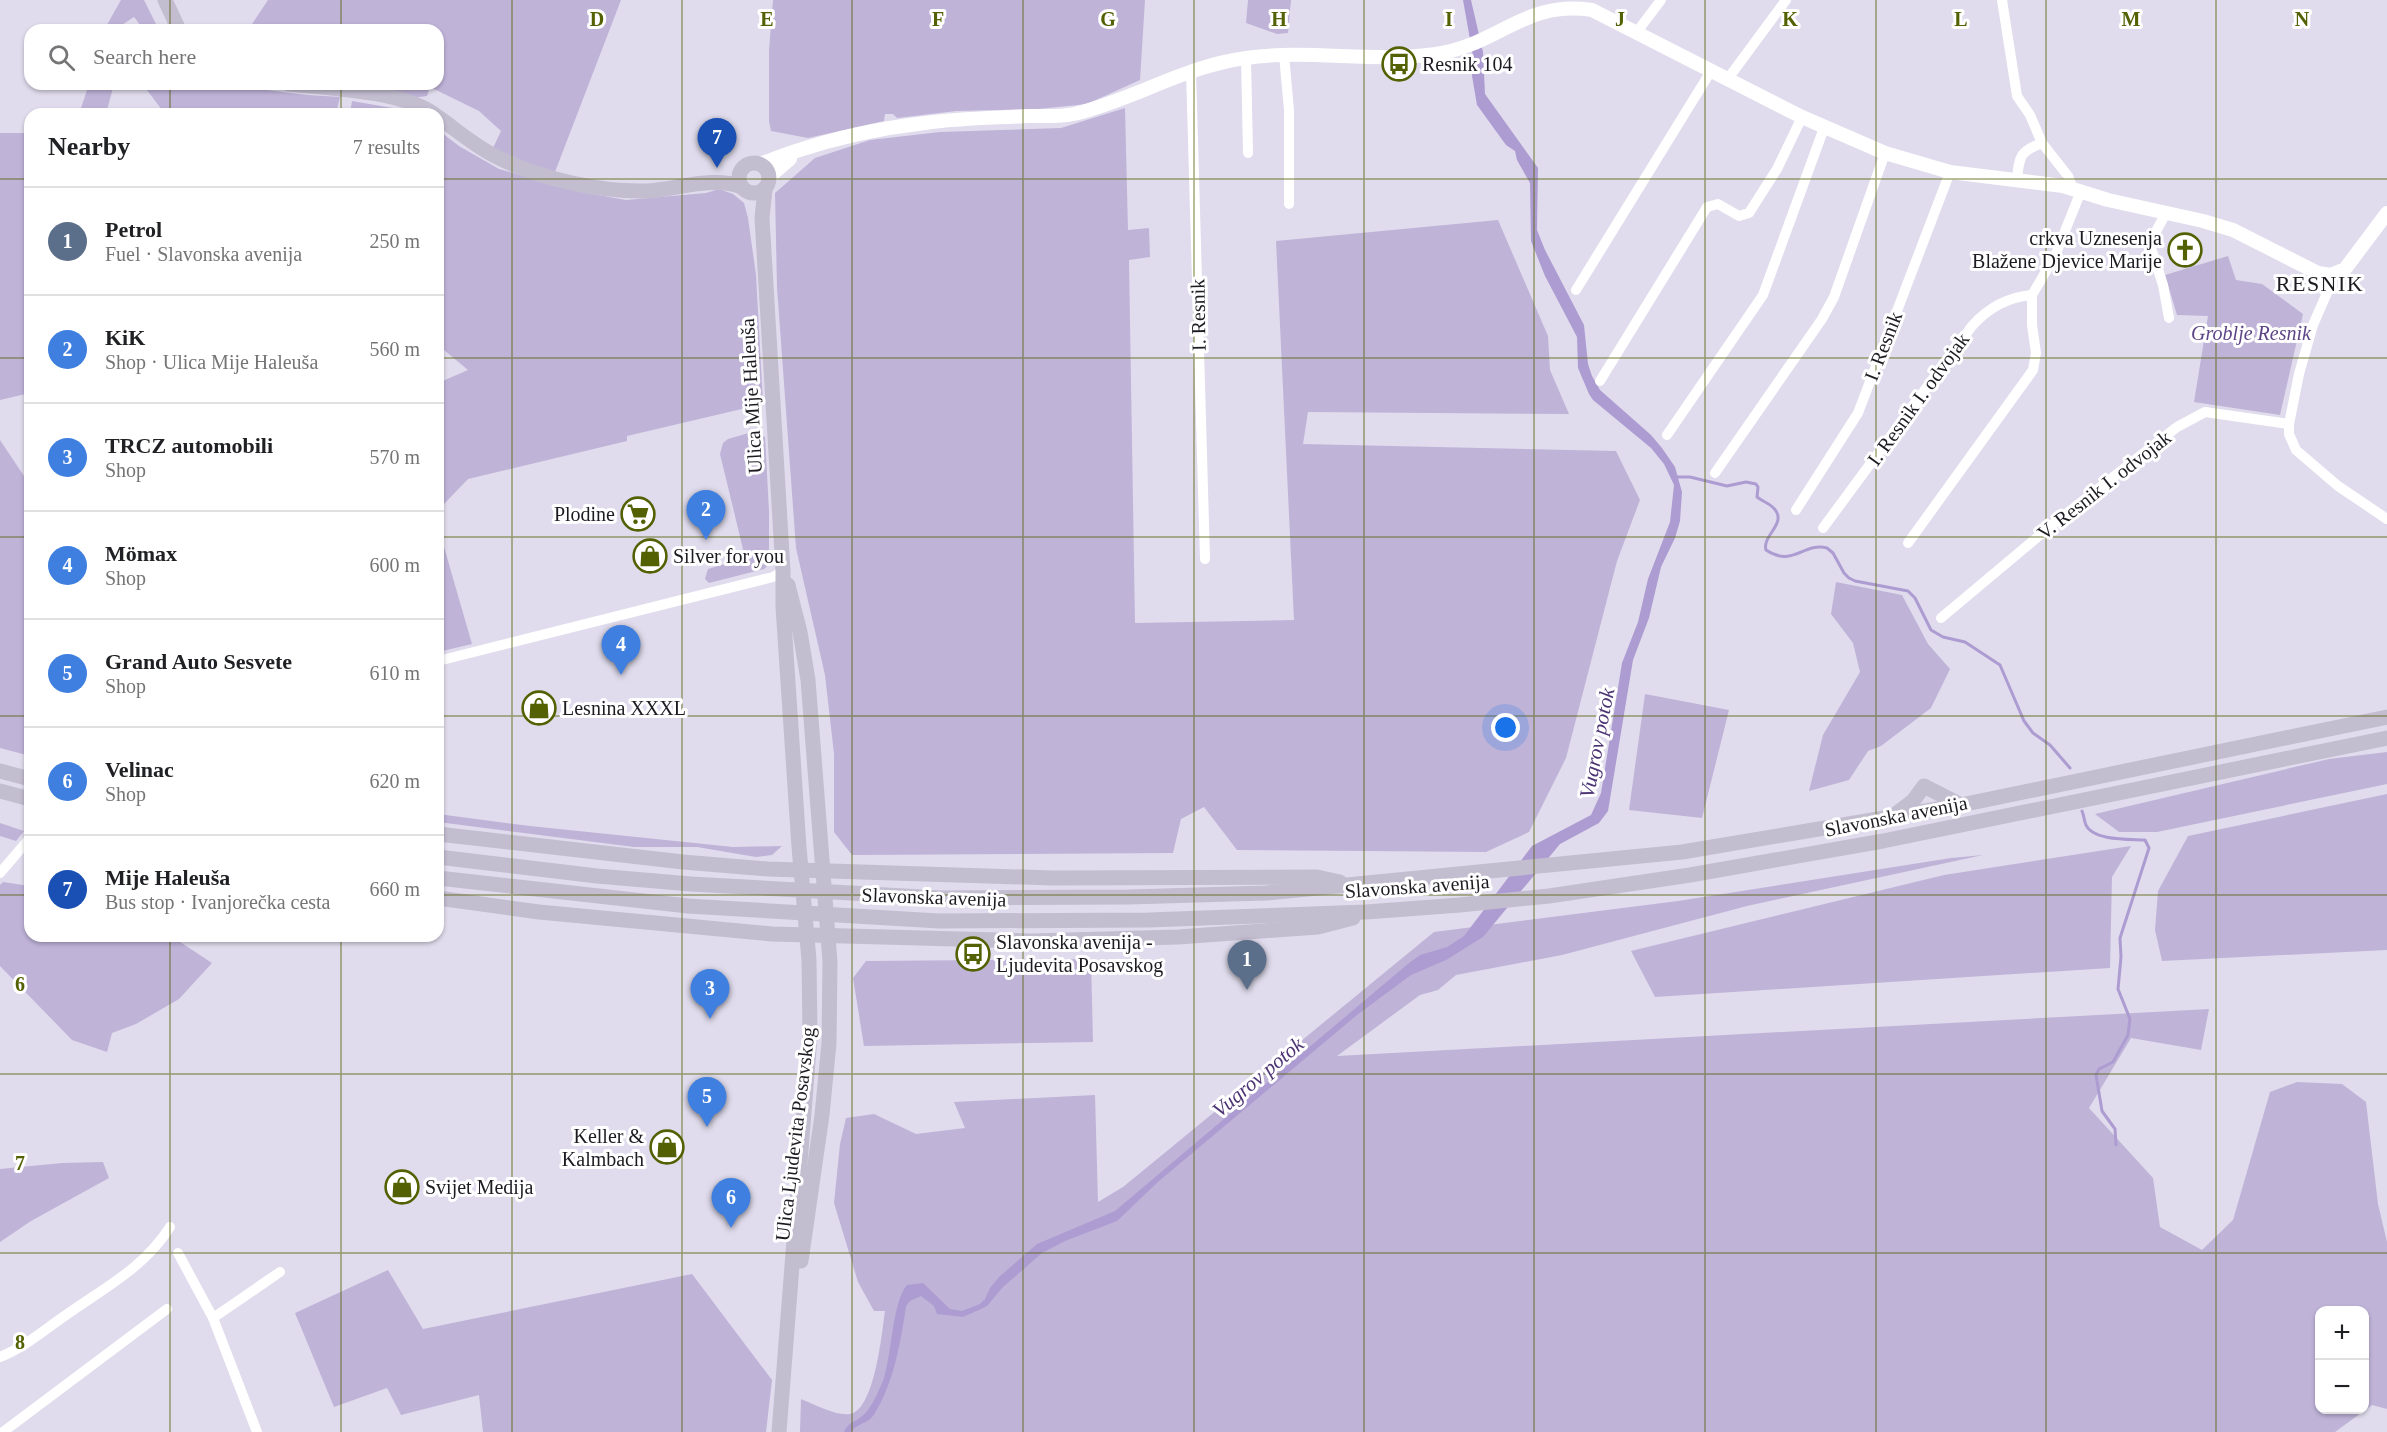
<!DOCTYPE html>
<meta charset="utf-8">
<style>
:root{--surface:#fff;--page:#f2f2f2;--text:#202124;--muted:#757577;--line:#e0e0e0;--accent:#111827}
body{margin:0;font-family:"Times New Roman",serif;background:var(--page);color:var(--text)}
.controls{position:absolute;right:18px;bottom:18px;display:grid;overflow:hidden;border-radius:12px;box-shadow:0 2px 4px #0004}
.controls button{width:54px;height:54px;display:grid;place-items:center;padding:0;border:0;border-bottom:2px solid var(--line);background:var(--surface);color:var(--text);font:30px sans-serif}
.you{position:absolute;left:1506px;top:728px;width:21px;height:21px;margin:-15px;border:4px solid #fff;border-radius:50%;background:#1a73e8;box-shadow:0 0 0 9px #1a73e833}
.badge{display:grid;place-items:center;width:39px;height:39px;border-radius:50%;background:var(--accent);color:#fff;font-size:20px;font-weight:700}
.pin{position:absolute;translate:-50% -50px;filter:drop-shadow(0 2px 3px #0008)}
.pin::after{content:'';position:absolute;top:32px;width:21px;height:18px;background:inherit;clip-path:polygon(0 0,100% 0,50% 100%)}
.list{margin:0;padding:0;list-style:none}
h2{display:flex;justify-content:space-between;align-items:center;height:78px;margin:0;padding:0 24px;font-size:26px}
h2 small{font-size:20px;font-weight:400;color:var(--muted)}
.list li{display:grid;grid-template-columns:39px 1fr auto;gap:18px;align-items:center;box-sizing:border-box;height:108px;padding:0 24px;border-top:2px solid var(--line)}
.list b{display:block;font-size:22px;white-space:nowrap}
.list p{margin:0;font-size:20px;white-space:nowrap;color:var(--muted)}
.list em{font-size:20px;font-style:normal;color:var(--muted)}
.icon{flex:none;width:33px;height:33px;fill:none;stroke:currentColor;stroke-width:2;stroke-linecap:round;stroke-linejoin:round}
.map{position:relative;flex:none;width:2387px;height:1432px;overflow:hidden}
.search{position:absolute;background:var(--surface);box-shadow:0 2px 4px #0004;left:24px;top:24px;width:420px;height:66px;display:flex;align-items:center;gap:15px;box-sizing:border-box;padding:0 21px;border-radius:18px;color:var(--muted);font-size:22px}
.panel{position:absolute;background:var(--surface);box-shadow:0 2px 4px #0004;left:24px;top:108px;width:420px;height:834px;border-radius:18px}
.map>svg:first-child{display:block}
.green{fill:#bfb3d8;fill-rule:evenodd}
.water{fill:#ad9cd1}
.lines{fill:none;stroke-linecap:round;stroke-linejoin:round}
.stream{stroke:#ad9cd1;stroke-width:3}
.minor{stroke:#fff;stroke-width:10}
.tertiary{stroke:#fff;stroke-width:14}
.secondary{stroke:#c3bdd0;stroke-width:15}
.grid{fill:none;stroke:#536103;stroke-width:1.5;stroke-opacity:0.55}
.labels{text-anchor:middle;stroke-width:6;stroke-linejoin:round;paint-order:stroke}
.poi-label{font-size:20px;fill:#1d1b21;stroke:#fff;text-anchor:start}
.street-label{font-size:20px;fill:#1d1b21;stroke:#fff}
.park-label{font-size:20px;font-style:italic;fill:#5c4486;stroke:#fff}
.water-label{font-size:21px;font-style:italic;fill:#4d3575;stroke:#fff}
.quarter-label{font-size:22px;letter-spacing:1.5px;fill:#1d1b21;stroke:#fff}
.grid-label{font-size:20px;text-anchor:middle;font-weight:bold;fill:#536103;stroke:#fff;stroke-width:6;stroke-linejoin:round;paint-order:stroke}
</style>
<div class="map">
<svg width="2387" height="1432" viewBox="0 0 2387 1432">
<rect width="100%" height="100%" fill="#e0dced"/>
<g class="green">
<polygon points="121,0 144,0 159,30 144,30 134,17 114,30 104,30"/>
<polygon points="268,0 621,0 555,172 536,168 493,148 501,131 479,111 430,87 427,96 412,98 333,84 438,84 438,30 248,30"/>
<polygon points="773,0 1145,0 1140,80 1087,104 1038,109 956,111 897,118 893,114 885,114 884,121 808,138 771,131 769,121 769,50"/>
<polygon points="1248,0 1291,0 1288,33 1277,34 1246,23"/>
<polygon points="89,84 114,84 106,114 79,114"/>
<polygon points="146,84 216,84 308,95 340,97 336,114 165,114 147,90"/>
<polygon points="352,101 404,110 413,114 350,114"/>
<polygon points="1125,108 1128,230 1149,228 1150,257 1129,260 1135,623 1294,620 1276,241 1498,220 1548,336 1550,370 1569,414 1308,412 1303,444 1616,451 1640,500 1617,561 1566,758 1529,832 1486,852 1237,850 1204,807 1181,819 1173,853 852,855 834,832 834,754 825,675 796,548 777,287 775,193 815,158 870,140 940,132 1061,128"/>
<polygon points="438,130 459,146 499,169 586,193 626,200 706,193 719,189 733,194 744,203 748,218 756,275 763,404 627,436 627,441 468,479 443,505 442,540 472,644 438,652 438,383 468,370 438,345"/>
<polygon points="0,133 30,133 30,393 0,400"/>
<polygon points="2228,256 2236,280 2262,284 2303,314 2280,415 2194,402 2208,316 2177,315 2165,275"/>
<polygon points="752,432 761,434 765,437 769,511 769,564 764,569 709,583 705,579 708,569 737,560 743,549 720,454 723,443 728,439"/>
<polygon points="0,440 30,485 30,756 0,748"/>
<polygon points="1836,582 1902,595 1928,644 1950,669 1931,708 1881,746 1868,751 1849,780 1809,791 1823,735 1860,672 1853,643 1831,614"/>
<polygon points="1645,694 1729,710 1702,818 1629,810"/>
<polygon points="2387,752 2387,784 2157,832 2119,832 2095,814 2329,759"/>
<polygon points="2387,794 2387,950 2162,961 2155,930 2158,891 2188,836"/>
<polygon points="438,814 530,826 733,847 782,846 772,855 756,857 697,847 634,847 438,822"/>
<polygon points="0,823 24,831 16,841 0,836"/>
<polygon points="2131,846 2112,877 2110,968 1655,997 1631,951 1944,875"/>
<path d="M1983,855L1747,906L1562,955L1456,975L1438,990L1420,995L1337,1056L2209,1009L2201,1050L2131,1038L2089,1108L2153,1178L2160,1227L2202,1250L2233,1220L2270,1092L2297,1082L2342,1084L2366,1102L2378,1204L2387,1242V1409L2372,1405L2335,1432H800L801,1399C813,1404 836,1416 850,1414C875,1410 882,1331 885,1311H874L858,1282L834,1203L840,1144L846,1118L874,1114L916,1134L965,1128L954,1102L1095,1095L1098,1202L1123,1187L1434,932L1678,901L1951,858ZM2320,1310H2364V1410H2320Z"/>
<polygon points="3,882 30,886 30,936 171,936 212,963 179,999 136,1024 112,1033 107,1052 72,1040 0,966 0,885"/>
<polygon points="1091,959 1093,1042 864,1046 853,978 866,961"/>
<polygon points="103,1162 109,1178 31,1221 0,1242 0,1169 62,1163"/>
<polygon points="388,1270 423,1329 692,1274 772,1380 766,1432 483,1432 479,1395 401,1415 387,1388 334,1407 295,1313"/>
</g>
<path class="water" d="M1463,0H1471L1483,52L1485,94L1538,168L1537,230L1545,250L1584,325L1588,364L1592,376L1600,390L1651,435L1662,448L1675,467L1682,492L1680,521L1675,538L1661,567L1649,618L1633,660L1608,811L1599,823L1560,844L1483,937L1446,960L1411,975L1357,1015L1159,1181L1117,1221L1065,1241L1042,1253L1003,1287L987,1306L981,1309L963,1317L937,1314L934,1306L921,1296L910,1301L906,1306C901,1341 894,1382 875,1413C869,1424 857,1423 851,1432H844C848,1422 854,1423 861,1417C871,1410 878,1392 883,1381C892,1356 892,1302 907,1285L923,1283L950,1309L962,1311L980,1304L985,1299L990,1288L999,1277L1037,1244L1115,1211L1409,963L1420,955L1447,947L1464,936L1532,846L1591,815L1601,793L1622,663L1638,622L1648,579L1670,522L1674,485L1664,464L1651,448L1593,400L1589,394L1578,368L1577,337L1545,276L1531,241L1530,183L1517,160L1515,151L1506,145L1477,105L1472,76L1473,56Z"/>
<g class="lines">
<g class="stream">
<path d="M1676,477H1690L1727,486L1746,482L1756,484L1758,487L1757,497C1763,502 1772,504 1776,511C1785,525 1762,536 1766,550C1793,568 1803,542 1827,548L1833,553L1844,573L1849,578L1855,581L1908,591L1915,598L1931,630L1943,637L1965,642L2000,665L2024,721L2033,733L2050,745L2070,768"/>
<path d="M2082,811C2084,815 2084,821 2086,825C2093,841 2130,839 2145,840L2149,848L2120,938L2121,957L2118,989L2130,1019L2128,1035L2113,1062L2099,1069L2096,1075L2102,1111L2115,1129L2116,1145"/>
</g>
<g class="minor">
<polyline points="2002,0 2017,96 2030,115 2042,143 2068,176 2073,189"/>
<polyline points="1636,33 1661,0"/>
<polyline points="1284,55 1289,110 1289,204"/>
<polyline points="1246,58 1248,153"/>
<polyline points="1191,71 1205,559"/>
<polyline points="1727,80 1786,0"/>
<path d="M2017,179C2019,157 2020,151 2042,143"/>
<polyline points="2166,213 2154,235 2151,248 2163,285 2169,318"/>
<polyline points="2331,275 2330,286 2313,325 2299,374 2289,424 2289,434 2296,450 2338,486 2387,519"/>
<polyline points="1576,290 1711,71"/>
<polyline points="1600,381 1707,207 1718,204 1739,216 1749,213 1777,169 1802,117"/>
<polyline points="1667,435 1763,295 1824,128"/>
<polyline points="1715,473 1822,319 1834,297 1885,153"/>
<polyline points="1796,510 1858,413 1950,172"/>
<path d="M1823,528L1972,326C1988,308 2008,297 2032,295"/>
<polyline points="1908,543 2033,370 2036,353 2032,325 2032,295 2055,256 2081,191"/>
<polyline points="1941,618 2052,525 2177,427 2205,412 2289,424"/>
<polyline points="438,661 773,577 783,571"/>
<polyline points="0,873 30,838"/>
<polyline points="178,1253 213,1318 257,1432"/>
<polyline points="213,1318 280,1272"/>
<path d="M0,1357C25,1347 44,1330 66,1315C104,1288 144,1268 170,1227"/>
<polyline points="3,1432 167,1309"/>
</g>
<g class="tertiary">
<path d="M759,164C771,161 781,155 793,152C835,138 881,128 925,123C960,118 994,118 1029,116C1044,116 1060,117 1074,114C1133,100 1185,66 1246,58C1309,49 1373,63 1436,54C1498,45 1524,0 1592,10L1802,117L1885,153L1950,172L2063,186L2108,200L2203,221L2233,230L2318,273L2331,275L2345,269L2387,213"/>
<polyline points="769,177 790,159"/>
</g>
<g class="secondary">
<polyline points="165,0 179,30"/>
<path d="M289,84C329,88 401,91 434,114"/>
<path d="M438,117C458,131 477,148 499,158C542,179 598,192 646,191C676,190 713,175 742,187"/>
<circle cx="754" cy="178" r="15"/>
<polyline points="765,189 762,218 783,571 783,607 799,847 809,960 810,1036 779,1432"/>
<polyline points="788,585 800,632 808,680 830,962 829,1043 822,1115 801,1261"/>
<polyline points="0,771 30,779"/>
<polyline points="0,791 30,799"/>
<polyline points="1893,816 1913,801 1924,786 1961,805"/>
<polyline points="438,834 683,862 768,869 1053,878 1317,877 1340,882"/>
<polyline points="438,857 597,876 691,884 940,898 1129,897 1266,893 1682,852 1961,805 2387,717"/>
<polyline points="438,878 688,906 939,921 1149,920 1366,912 1460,905 1549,896 1690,875 1883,841 2387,738"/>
<polyline points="438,898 539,912 772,934 1032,941 1178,937 1318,927 1353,918"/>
</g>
</g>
<path class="grid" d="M170,0V30M341,0V30M512,0V1432M682,0V1432M852,0V1432M1023,0V1432M1194,0V1432M1364,0V1432M1534,0V1432M1705,0V1432M1876,0V1432M2046,0V1432M2216,0V1432M170,84V114M341,84V114M0,179H30M438,179H2387M0,358H30M438,358H2387M0,537H30M438,537H2387M0,716H30M438,716H2387M0,895H30M438,895H2387M170,936V1432M341,936V1432M0,1074H2387M0,1253H2387"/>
<defs>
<symbol id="bus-ring" viewBox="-11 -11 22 22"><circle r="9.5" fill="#fff" stroke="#536103" stroke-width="1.5"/><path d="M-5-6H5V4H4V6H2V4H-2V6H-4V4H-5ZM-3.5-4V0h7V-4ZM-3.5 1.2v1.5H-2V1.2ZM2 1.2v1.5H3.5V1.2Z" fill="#536103"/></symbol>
<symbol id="church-ring" viewBox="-11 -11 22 22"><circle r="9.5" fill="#fff" stroke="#536103" stroke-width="1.5"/><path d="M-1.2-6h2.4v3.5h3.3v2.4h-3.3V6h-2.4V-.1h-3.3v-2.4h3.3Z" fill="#536103"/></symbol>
<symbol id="supermarket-ring" viewBox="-11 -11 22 22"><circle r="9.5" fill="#fff" stroke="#536103" stroke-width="1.5"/><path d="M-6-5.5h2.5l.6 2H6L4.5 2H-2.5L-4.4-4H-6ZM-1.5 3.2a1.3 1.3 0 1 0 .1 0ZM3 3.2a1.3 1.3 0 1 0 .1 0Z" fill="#536103"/></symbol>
<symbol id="shop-ring" viewBox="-11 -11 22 22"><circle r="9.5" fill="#fff" stroke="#536103" stroke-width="1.5"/><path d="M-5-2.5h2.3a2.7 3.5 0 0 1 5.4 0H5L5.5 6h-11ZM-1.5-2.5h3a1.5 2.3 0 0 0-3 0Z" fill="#536103"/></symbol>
</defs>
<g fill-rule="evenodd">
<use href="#bus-ring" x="1380" y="45" width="38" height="38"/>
<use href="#church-ring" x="2166" y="231" width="38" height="38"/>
<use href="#supermarket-ring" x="619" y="495" width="38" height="38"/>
<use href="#shop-ring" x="631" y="537" width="38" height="38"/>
<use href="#shop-ring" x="520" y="689" width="38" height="38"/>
<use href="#bus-ring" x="954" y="935" width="38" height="38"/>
<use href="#shop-ring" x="648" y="1128" width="38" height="38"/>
<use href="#shop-ring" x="383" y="1168" width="38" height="38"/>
</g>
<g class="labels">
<g class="poi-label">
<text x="1422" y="71">Resnik 104</text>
<text x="2162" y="245" text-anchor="end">crkva Uznesenja<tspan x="2162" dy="23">Blažene Djevice Marije</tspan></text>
<text x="615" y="521" text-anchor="end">Plodine</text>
<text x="673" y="563">Silver for you</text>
<text x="562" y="715">Lesnina XXXL</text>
<text x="996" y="949">Slavonska avenija -<tspan x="996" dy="23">Ljudevita Posavskog</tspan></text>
<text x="644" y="1143" text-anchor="end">Keller &amp;<tspan x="644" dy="23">Kalmbach</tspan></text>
<text x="425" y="1194">Svijet Medija</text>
</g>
<g class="street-label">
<text transform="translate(1198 315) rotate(-91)" y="7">I. Resnik</text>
<text transform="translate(1883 346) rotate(-69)" y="7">I. Resnik</text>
<text transform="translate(751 396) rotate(-93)" y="7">Ulica Mije Haleuša</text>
<text transform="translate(1918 399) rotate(-54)" y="7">I. Resnik I. odvojak</text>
<text transform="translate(2104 485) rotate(-38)" y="7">V. Resnik I. odvojak</text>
<text transform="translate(1896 816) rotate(-11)" y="7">Slavonska avenija</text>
<text transform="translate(1417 886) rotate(-4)" y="7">Slavonska avenija</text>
<text transform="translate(934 897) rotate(2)" y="7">Slavonska avenija</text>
<text transform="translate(795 1134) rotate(-83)" y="7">Ulica Ljudevita Posavskog</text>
</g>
<g class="park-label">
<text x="2251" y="340">Groblje Resnik</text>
</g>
<g class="water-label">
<text transform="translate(1597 743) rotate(-79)" y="7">Vugrov potok</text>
<text transform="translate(1258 1077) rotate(-40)" y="7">Vugrov potok</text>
</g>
<g class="quarter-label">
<text x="2320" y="291">RESNIK</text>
</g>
</g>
<g class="grid-label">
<text x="597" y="26">D</text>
<text x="767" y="26">E</text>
<text x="938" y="26">F</text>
<text x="1108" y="26">G</text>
<text x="1279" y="26">H</text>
<text x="1449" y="26">I</text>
<text x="1620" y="26">J</text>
<text x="1790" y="26">K</text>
<text x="1961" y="26">L</text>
<text x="2131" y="26">M</text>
<text x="2302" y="26">N</text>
<text x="20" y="991">6</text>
<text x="20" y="1170">7</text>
<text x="20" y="1349">8</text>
</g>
</svg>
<div class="controls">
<button>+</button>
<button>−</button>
</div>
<div class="you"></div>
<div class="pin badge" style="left:1247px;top:990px;background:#5c6f8a">1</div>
<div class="pin badge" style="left:706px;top:540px;background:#3f7fe0">2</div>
<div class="pin badge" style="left:710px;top:1019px;background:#3f7fe0">3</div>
<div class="pin badge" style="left:621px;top:675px;background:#3f7fe0">4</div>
<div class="pin badge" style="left:707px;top:1127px;background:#3f7fe0">5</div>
<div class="pin badge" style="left:731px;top:1228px;background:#3f7fe0">6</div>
<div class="pin badge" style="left:717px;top:168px;background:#1a4fb4">7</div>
<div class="search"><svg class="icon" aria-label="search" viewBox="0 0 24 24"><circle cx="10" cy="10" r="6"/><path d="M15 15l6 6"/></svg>Search here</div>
<section class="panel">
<h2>Nearby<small>7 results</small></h2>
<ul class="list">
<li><span class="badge" style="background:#5c6f8a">1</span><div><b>Petrol</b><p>Fuel · Slavonska avenija</p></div><em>250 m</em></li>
<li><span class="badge" style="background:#3f7fe0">2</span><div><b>KiK</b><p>Shop · Ulica Mije Haleuša</p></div><em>560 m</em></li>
<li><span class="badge" style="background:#3f7fe0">3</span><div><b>TRCZ automobili</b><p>Shop</p></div><em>570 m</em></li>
<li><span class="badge" style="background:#3f7fe0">4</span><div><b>Mömax</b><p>Shop</p></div><em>600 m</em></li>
<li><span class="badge" style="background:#3f7fe0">5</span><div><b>Grand Auto Sesvete</b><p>Shop</p></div><em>610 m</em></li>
<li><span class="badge" style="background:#3f7fe0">6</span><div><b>Velinac</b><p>Shop</p></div><em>620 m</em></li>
<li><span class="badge" style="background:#1a4fb4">7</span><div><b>Mije Haleuša</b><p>Bus stop · Ivanjorečka cesta</p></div><em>660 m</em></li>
</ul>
</section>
</div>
